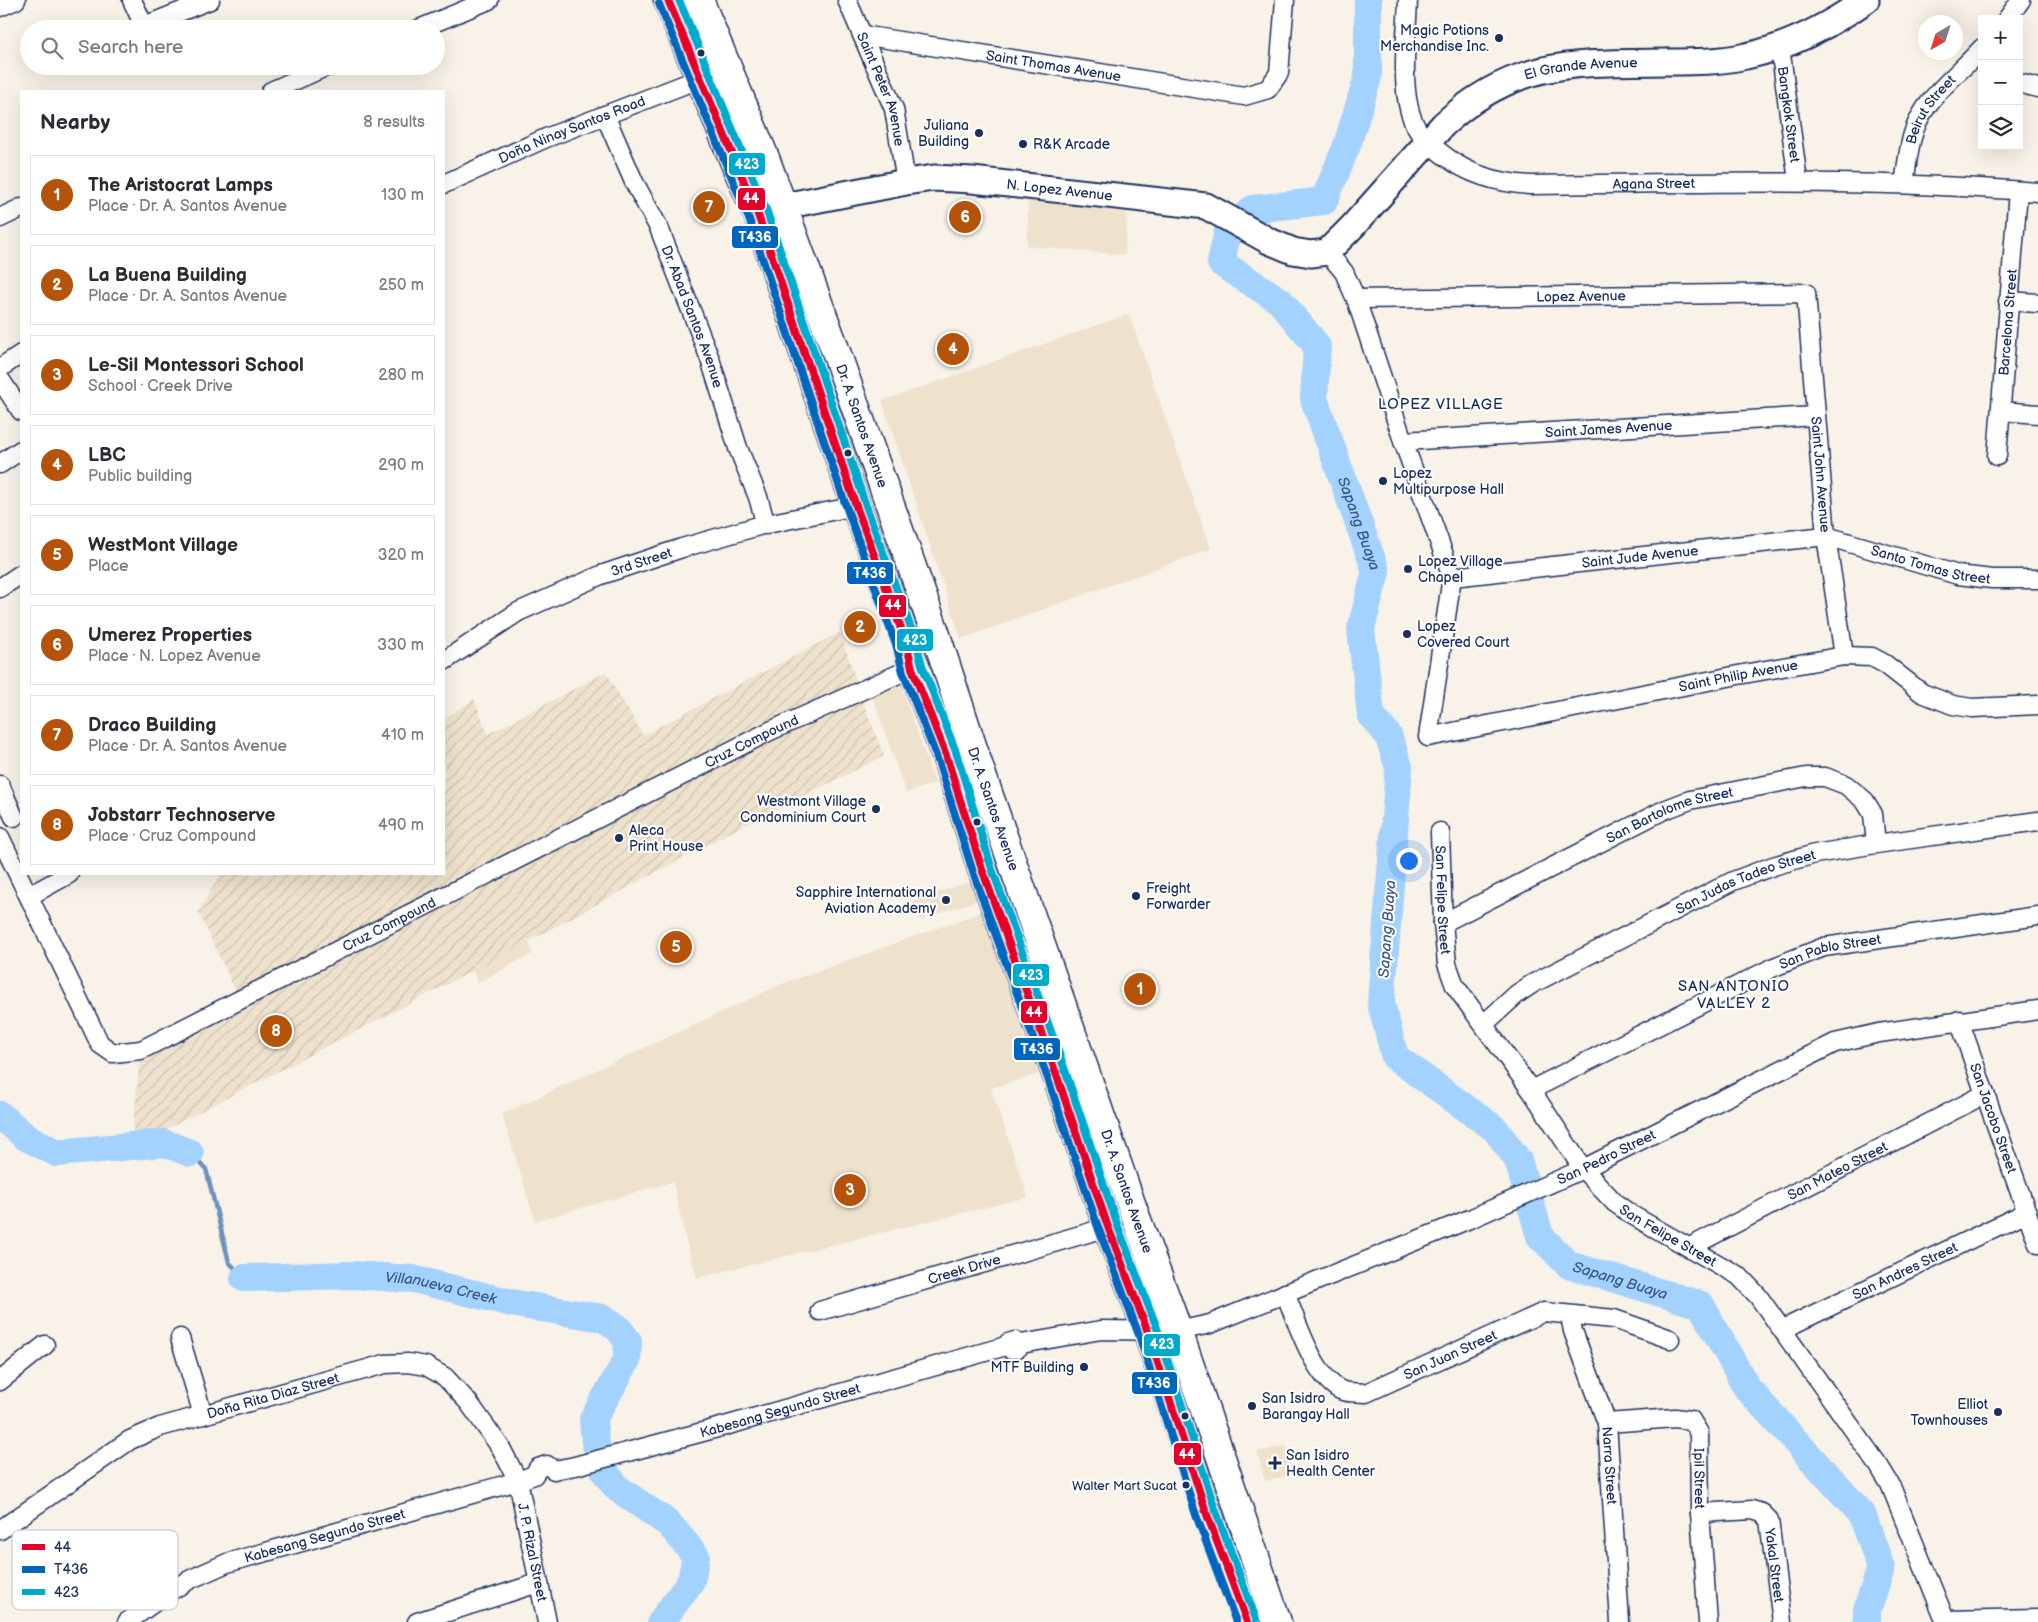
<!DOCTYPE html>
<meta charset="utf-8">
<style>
:root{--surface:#fff;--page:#f2f2f3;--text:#2b2b33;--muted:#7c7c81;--line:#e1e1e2;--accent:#b45309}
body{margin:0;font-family:"Balsamiq Sans",sans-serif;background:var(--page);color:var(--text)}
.controls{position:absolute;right:15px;top:15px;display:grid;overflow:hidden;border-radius:0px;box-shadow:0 5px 20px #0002}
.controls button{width:45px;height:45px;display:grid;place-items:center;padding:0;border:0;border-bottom:1px solid var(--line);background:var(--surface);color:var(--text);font:25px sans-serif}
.compass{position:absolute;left:1918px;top:15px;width:45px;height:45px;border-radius:50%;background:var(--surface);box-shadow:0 5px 20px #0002;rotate:219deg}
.you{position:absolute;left:1408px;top:860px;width:18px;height:18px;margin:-12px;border:4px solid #fff;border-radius:50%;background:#1a73e8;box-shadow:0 0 0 8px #1a73e833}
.badge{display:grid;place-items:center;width:32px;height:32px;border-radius:50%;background:var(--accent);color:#fff;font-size:16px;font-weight:700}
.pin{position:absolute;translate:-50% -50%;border:2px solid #fff;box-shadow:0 1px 5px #0006}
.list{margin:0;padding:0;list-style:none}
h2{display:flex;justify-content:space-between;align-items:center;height:65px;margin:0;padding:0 20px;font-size:21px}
h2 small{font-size:16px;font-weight:400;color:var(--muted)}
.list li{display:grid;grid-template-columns:32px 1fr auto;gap:15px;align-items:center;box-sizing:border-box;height:80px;margin:0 10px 10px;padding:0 10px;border:1px solid var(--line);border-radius:0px}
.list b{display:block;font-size:19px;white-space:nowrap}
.list p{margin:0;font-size:16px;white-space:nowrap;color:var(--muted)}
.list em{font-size:16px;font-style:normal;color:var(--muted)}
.icon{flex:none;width:28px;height:28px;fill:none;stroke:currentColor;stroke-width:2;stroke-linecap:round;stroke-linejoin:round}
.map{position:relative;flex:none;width:2038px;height:1622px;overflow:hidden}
.search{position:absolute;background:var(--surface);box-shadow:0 5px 20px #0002;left:20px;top:20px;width:425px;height:55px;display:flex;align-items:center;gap:12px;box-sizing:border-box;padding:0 18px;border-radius:28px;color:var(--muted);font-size:19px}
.panel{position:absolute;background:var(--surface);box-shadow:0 5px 20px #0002;left:20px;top:90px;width:425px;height:785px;border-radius:0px}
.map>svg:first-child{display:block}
.built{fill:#efe2cd}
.industrial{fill:url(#industrial-furrows)}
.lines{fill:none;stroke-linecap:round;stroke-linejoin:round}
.stream{stroke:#6d91be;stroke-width:4.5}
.river{stroke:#a3d2fe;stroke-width:28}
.street-casing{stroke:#1b2f5e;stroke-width:21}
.secondary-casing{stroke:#1b2f5e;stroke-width:29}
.primary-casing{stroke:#1b2f5e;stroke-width:31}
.street{stroke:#fff;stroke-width:18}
.secondary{stroke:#fff;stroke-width:25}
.primary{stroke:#fff;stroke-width:28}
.bus-1-casing{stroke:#fff;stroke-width:11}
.bus-2-casing{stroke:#fff;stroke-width:11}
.bus-3-casing{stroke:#fff;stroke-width:11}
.bus-1{stroke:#e4002b;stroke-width:8}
.bus-2{stroke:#0065bd;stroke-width:8}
.bus-3{stroke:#00a9ce;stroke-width:8}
.poi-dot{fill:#1b2f5e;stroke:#fff;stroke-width:2}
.labels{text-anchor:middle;stroke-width:4;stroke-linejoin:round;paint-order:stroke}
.bus-label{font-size:13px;fill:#1b2f5e;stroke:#fff;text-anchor:end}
.poi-label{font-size:14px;fill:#1b2f5e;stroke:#fff;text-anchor:start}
.street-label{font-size:14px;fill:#1b2f5e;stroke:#fff}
.neighbourhood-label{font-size:15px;letter-spacing:1px;fill:#1b2f5e;stroke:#fff}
.water-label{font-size:15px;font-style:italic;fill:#3d5886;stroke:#fff}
.key{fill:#fff;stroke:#bbc1cf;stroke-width:1}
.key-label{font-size:14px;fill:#1b2f5e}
.line-badge{stroke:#fff;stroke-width:2}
.badge-label{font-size:14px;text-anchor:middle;font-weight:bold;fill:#fff}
</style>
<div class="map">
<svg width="2038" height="1622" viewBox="0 0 2038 1622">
<defs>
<pattern id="industrial-furrows" width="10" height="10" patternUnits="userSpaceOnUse" patternTransform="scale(1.25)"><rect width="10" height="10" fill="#efe2cd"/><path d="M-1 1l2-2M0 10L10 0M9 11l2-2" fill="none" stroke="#ccc2b2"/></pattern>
</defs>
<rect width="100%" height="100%" fill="#f8f2e8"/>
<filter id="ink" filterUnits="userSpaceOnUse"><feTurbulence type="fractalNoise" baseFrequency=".02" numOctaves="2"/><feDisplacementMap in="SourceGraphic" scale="10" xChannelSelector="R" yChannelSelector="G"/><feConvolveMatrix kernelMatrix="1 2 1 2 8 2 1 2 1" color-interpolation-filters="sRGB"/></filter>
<g filter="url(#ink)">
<g class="built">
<polygon points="1028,201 1127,213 1125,255 1027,246"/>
<polygon points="1129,314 1211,549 961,639 882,401"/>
<polygon points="901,686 935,783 906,793 872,695"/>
<polygon points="972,881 978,900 920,920 913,901"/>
<polygon points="982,912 1039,1074 991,1088 1028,1197 697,1278 686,1241 673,1182 535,1221 502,1114 782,984"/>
<polygon points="529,940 532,954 477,983 472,967"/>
<polygon points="1286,1445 1294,1474 1265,1481 1257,1452"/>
</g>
<polygon class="industrial" points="840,632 864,704 884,756 729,833 469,973 157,1134 132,1139 141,1045 236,992 198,911 221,874 444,874 444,719 474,699 488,734 606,672 643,735"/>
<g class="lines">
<polyline class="stream" points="190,1153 206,1169 229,1262 244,1278"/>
<g class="river">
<path id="s1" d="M1368,0V77L1347,145L1324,201L1253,209L1228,231L1221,263L1280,301L1317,346L1314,399L1376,571L1361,629L1371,715L1388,735L1399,767L1381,1003L1395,1057L1495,1129L1518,1160L1540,1236L1569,1265L1701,1305L1747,1388L1862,1514L1881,1568L1867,1610V1622"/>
<polyline points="0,1115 26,1137 57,1153 164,1143 190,1153"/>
<path id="s2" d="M244,1278L352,1275L413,1279L516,1304L603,1318L617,1327L628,1341L627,1360L593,1419L595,1441L605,1472L617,1488L669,1524L696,1556L691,1581L661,1622"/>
</g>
<defs>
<g id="street">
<polyline points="132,0 144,26 210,0"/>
<path id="s3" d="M847,0L894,109L906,182"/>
<path id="s4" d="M1408,0C1407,38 1397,100 1419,132C1426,142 1436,149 1445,156C1469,175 1500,183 1530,185C1700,183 1869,178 2038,192"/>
<polyline points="0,7 16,0"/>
<polyline points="2007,19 2021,0"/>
<polyline points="419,29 489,0"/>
<path id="s5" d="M862,35L1244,96L1268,89L1279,73L1285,0"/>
<path id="s6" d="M1780,47L1798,181"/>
<polyline points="2019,83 2038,88"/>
<polyline points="271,91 328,66"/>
<path id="s7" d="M605,115L634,182L659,228L710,359L738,448L758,497L766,525"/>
<path id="s8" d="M444,184L546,138L701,78"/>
<path id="s9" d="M1904,184C1907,167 1908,147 1914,131C1925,97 1959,74 1982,48"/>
<polyline points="0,218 21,208"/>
<path id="s10" d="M1327,252L1344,272L1356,299L1403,441L1452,577L1428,737L1738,675L1844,656L1872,657L1885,664L1922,693L1953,705L1972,708L2038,705"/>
<path id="s11" d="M1356,299L1806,293L1826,536L1844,656"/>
<polyline points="2008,301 2038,303"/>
<polyline points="0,368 21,354"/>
<polyline points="0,379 21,411"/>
<polyline points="2002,411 2038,414"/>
<path id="s12" d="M1403,441L1815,416"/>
<path id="s13" d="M1997,456L2018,191"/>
<polyline points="0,464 21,450"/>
<path id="s14" d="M1452,577L1826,536L1958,575L1992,579H2038"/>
<polyline points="0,588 21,574"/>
<path id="s15" d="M444,661L518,612L601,575L682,548L762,525L856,506"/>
<polyline points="0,785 14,817"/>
<path id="s16" d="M1440,832L1443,923L1447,964L1455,986L1531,1090L1583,1169L1615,1203L1632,1215L1739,1276L1758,1296L1879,1466L1890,1484L1946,1622"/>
<path id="s17" d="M0,837L100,1044L113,1053L141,1050L770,731L912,668"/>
<polyline points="29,896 69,874"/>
<path id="s18" d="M1443,923L1664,810L1690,800L1806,777H1825L1846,785L1865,801L1873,814L1876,844"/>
<path id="s19" d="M1959,1020L2038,1244"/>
<path id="s20" d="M1484,1024L1517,994L1532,984L1733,881L1773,866L1815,854L1876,844L2038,821"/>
<path id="s21" d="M1531,1090L1774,967L1824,947L2038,916"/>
<path id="s22" d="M1690,1247L1985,1094"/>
<path id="s23" d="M1285,1293C1296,1319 1315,1381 1343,1391C1349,1393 1359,1392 1366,1393L1544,1312L1614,1319L1670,1339"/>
<path id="s24" d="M820,1311L1108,1227"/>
<path id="s25" d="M1570,1316L1573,1331L1607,1423L1620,1622"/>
<path id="s26" d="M1783,1329L2027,1212"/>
<polyline points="180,1338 203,1415"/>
<path id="s27" d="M1006,1346L1011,1349L1018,1348L1021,1344L1101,1330L1178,1331L1210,1324L1472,1218L1583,1169L1835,1043L1879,1033L2038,1010"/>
<polyline points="0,1381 45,1345"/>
<path id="s28" d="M1607,1423L1675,1418L1691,1420L1699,1433L1700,1513L1708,1622"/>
<path id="s29" d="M1700,1513L1752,1510L1762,1513L1769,1520L1782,1622"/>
<path id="s30" d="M0,1530L130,1440L160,1427L385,1364L408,1363L426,1366L445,1377L469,1403L501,1448L518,1481L547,1622"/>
<polyline points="1946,1620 2038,1618"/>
<path id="s31" d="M127,1622L167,1593L191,1579L227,1563L518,1481L534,1475L538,1468L547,1465L554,1470L575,1466L725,1426L1006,1346L1008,1343L1015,1341"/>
<polyline points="417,1622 538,1583"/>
</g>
<g id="secondary">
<path id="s32" d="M764,213L784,206L906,182L934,178L972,180L1206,206L1269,241L1293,251L1311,254L1327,252L1352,227L1443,125C1514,59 1577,63 1667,62C1693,62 1721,62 1746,56C1790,47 1830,25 1866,0"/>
</g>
<g id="primary">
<polyline points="668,0 738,170 758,215 783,291 856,506 907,645 912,668 946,755 982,869 1057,1076 1108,1227 1148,1332 1206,1512 1247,1622"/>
<path id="s33" d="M699,0L765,158L835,349L936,635L980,770L1134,1212L1178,1331L1277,1622"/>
</g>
</defs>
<use href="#street" class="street-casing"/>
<use href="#secondary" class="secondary-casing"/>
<use href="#primary" class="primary-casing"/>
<use href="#street" class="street"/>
<use href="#secondary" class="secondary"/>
<use href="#primary" class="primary"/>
<defs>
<polyline id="bus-1" points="668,0 758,215 856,506 907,645 912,668 946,755 982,869 1057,1076 1108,1227 1148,1332 1206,1512 1247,1622"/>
<polyline id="bus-2" points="659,4 749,219 847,509 897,648 903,672 937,758 973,872 1048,1079 1099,1230 1139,1335 1196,1515 1236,1622"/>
<polyline id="bus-3" points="679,0 767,212 865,503 916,642 922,665 956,752 991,866 1066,1073 1117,1224 1157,1328 1215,1509 1256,1619"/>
</defs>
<use href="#bus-1" class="bus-1-casing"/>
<use href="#bus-2" class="bus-2-casing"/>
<use href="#bus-3" class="bus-3-casing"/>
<use href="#bus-1" class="bus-1"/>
<use href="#bus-2" class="bus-2"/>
<use href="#bus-3" class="bus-3"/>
</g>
</g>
<g class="poi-dot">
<circle cx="1499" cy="38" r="5"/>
<circle cx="701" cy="53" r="4.5"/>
<circle cx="979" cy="133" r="5"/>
<circle cx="1023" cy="144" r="5"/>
<circle cx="848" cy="453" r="4.5"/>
<circle cx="1383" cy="481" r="5"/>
<circle cx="1408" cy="569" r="5"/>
<circle cx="1407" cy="634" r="5"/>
<circle cx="876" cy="809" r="5"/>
<circle cx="977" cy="822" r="4.5"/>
<circle cx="619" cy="838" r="5"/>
<circle cx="1136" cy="896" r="5"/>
<circle cx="946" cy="900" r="5"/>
<circle cx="1084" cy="1367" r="5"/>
<circle cx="1252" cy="1406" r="5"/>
<circle cx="1998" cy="1412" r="5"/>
<circle cx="1185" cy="1416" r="4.5"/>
<path d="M1272.5 1455.5h5v5h5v5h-5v5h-5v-5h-5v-5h5z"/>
<circle cx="1186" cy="1485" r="4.5"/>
</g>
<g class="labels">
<g class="bus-label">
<text x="1177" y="1490">Walter Mart Sucat</text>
</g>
<g class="poi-label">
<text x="1489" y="35" text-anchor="end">Magic Potions<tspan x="1489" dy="16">Merchandise Inc.</tspan></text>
<text x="969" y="130" text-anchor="end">Juliana<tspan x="969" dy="16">Building</tspan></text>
<text x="1033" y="149">R&amp;K Arcade</text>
<text x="1393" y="478">Lopez<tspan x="1393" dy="16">Multipurpose Hall</tspan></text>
<text x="1418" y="566">Lopez Village<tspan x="1418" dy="16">Chapel</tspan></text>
<text x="1417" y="631">Lopez<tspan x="1417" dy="16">Covered Court</tspan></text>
<text x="866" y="806" text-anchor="end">Westmont Village<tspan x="866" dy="16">Condominium Court</tspan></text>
<text x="629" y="835">Aleca<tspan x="629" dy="16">Print House</tspan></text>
<text x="1146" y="893">Freight<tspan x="1146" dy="16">Forwarder</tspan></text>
<text x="936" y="897" text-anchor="end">Sapphire International<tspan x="936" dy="16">Aviation Academy</tspan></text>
<text x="1074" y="1372" text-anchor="end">MTF Building</text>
<text x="1262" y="1403">San Isidro<tspan x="1262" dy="16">Barangay Hall</tspan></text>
<text x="1988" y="1409" text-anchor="end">Elliot<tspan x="1988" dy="16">Townhouses</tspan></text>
<text x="1286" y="1460">San Isidro<tspan x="1286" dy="16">Health Center</tspan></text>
</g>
<g class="street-label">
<text dy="5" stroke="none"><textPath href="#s5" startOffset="194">Saint Thomas Avenue</textPath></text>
<text dy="5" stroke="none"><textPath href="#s32" startOffset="905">El Grande Avenue</textPath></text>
<text dy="5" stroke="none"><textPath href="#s3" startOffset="96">Saint Peter Avenue</textPath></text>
<text dy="5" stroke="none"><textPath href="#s9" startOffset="81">Beirut Street</textPath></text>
<text dy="5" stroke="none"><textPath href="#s6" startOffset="68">Bangkok Street</textPath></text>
<text dy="5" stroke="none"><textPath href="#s8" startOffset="139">Doña Ninay Santos Road</textPath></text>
<text dy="5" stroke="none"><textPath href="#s4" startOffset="385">Agana Street</textPath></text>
<text dy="5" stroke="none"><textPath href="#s32" startOffset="300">N. Lopez Avenue</textPath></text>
<text dy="5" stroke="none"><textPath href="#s11" startOffset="225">Lopez Avenue</textPath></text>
<text dy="5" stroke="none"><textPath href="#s7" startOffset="220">Dr. Abad Santos Avenue</textPath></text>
<text dy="5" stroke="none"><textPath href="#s13" startOffset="134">Barcelona Street</textPath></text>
<text dy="5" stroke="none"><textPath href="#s33" startOffset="456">Dr. A. Santos Avenue</textPath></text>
<text dy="5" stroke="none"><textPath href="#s12" startOffset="206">Saint James Avenue</textPath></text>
<text dy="5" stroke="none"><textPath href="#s11" startOffset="632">Saint John Avenue</textPath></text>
<text dy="5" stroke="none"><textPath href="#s14" startOffset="189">Saint Jude Avenue</textPath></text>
<text dy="5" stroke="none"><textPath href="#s15" startOffset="222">3rd Street</textPath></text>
<text dy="5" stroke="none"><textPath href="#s14" startOffset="485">Santo Tomas Street</textPath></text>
<text dy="5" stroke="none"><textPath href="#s10" startOffset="828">Saint Philip Avenue</textPath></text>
<text dy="5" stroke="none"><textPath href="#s17" startOffset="958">Cruz Compound</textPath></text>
<text dy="5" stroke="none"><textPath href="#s33" startOffset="861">Dr. A. Santos Avenue</textPath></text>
<text dy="5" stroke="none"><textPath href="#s18" startOffset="252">San Bartolome Street</textPath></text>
<text dy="5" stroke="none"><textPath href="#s20" startOffset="300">San Judas Tadeo Street</textPath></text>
<text dy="5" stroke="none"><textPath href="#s16" startOffset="68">San Felipe Street</textPath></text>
<text dy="5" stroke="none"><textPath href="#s17" startOffset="552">Cruz Compound</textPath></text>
<text dy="5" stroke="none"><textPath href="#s21" startOffset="331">San Pablo Street</textPath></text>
<text dy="5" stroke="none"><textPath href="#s19" startOffset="104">San Jacobo Street</textPath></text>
<text dy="5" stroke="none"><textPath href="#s27" startOffset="639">San Pedro Street</textPath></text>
<text dy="5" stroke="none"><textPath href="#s22" startOffset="166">San Mateo Street</textPath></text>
<text dy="5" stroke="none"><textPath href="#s33" startOffset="1266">Dr. A. Santos Avenue</textPath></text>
<text dy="5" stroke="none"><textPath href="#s16" startOffset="488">San Felipe Street</textPath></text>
<text dy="5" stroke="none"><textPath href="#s24" startOffset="150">Creek Drive</textPath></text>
<text dy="5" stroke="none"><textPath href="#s26" startOffset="135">San Andres Street</textPath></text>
<text dy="5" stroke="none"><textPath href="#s23" startOffset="232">San Juan Street</textPath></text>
<text dy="5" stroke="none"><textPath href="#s30" startOffset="308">Doña Rita Diaz Street</textPath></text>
<text dy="5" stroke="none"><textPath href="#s31" startOffset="696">Kabesang Segundo Street</textPath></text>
<text dy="5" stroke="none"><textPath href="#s25" startOffset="156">Narra Street</textPath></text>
<text dy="5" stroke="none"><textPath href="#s28" startOffset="145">Ipil Street</textPath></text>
<text dy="5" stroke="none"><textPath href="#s31" startOffset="218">Kabesang Segundo Street</textPath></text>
<text dy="5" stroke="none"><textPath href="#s30" startOffset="688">J. P. Rizal Street</textPath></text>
<text dy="5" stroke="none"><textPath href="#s29" startOffset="118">Yakal Street</textPath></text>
</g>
<g class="neighbourhood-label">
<text x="1441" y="409">LOPEZ VILLAGE</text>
<text x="1734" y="991">SAN ANTONIO<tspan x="1734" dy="17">VALLEY 2</tspan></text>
</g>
<g class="water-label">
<text dy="5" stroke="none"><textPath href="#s1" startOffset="660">Sapang Buaya</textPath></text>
<text transform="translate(1387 929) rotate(-86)" y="5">Sapang Buaya</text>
<text dy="5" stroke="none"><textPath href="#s1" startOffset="1545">Sapang Buaya</textPath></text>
<text dy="5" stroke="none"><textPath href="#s2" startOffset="198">Villanueva Creek</textPath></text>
</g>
</g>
<rect x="12" y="1530" width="166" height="80" rx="8" class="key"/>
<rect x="22" y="1544" width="23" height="6" fill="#e4002b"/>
<rect x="22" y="1566" width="23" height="7" fill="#0065bd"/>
<rect x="22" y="1589" width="23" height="6" fill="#00a9ce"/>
<g class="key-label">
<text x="54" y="1552">44</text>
<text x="54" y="1574">T436</text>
<text x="54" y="1597">423</text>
</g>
<g class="line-badge">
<rect x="728" y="152" width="38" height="24" rx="5" fill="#00a9ce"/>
<rect x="737" y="187" width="29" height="24" rx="5" fill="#e4002b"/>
<rect x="731" y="225" width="48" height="24" rx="5" fill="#0065bd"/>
<rect x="846" y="561" width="48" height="24" rx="5" fill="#0065bd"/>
<rect x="878" y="594" width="29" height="24" rx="5" fill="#e4002b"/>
<rect x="896" y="628" width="38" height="24" rx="5" fill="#00a9ce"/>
<rect x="1012" y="963" width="38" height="24" rx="5" fill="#00a9ce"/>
<rect x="1020" y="1000" width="28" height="24" rx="5" fill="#e4002b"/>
<rect x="1013" y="1037" width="48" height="24" rx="5" fill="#0065bd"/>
<rect x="1143" y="1333" width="38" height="24" rx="5" fill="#00a9ce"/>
<rect x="1131" y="1371" width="47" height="24" rx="5" fill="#0065bd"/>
<rect x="1173" y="1442" width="29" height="24" rx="5" fill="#e4002b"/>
</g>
<g class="badge-label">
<text x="747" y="169">423</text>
<text x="751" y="203">44</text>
<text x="755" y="242">T436</text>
<text x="870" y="578">T436</text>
<text x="893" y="610">44</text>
<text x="915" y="645">423</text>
<text x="1031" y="980">423</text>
<text x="1034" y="1017">44</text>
<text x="1037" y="1054">T436</text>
<text x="1162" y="1349">423</text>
<text x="1154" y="1388">T436</text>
<text x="1187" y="1459">44</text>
</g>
</svg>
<div class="controls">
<button>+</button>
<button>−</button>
<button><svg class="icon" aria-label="layers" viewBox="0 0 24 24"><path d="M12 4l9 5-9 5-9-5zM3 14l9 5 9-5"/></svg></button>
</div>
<svg class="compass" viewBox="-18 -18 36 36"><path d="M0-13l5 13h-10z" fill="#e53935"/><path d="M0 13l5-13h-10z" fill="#7c7c81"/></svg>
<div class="you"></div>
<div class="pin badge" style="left:1140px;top:989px">1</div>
<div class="pin badge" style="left:860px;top:627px">2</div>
<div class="pin badge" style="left:850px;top:1190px">3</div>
<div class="pin badge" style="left:953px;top:349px">4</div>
<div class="pin badge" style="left:676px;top:947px">5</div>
<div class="pin badge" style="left:965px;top:217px">6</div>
<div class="pin badge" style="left:709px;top:207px">7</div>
<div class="pin badge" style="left:276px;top:1031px">8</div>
<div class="search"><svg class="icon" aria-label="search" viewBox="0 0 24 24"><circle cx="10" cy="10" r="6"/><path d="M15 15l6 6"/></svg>Search here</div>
<section class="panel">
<h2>Nearby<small>8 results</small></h2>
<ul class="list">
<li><span class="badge">1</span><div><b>The Aristocrat Lamps</b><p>Place · Dr. A. Santos Avenue</p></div><em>130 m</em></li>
<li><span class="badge">2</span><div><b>La Buena Building</b><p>Place · Dr. A. Santos Avenue</p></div><em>250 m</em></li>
<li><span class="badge">3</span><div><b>Le-Sil Montessori School</b><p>School · Creek Drive</p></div><em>280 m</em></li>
<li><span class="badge">4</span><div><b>LBC</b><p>Public building</p></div><em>290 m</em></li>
<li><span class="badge">5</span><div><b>WestMont Village</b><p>Place</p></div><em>320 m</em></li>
<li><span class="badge">6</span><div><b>Umerez Properties</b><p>Place · N. Lopez Avenue</p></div><em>330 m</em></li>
<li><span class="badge">7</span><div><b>Draco Building</b><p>Place · Dr. A. Santos Avenue</p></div><em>410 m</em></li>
<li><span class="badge">8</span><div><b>Jobstarr Technoserve</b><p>Place · Cruz Compound</p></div><em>490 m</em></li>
</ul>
</section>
</div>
